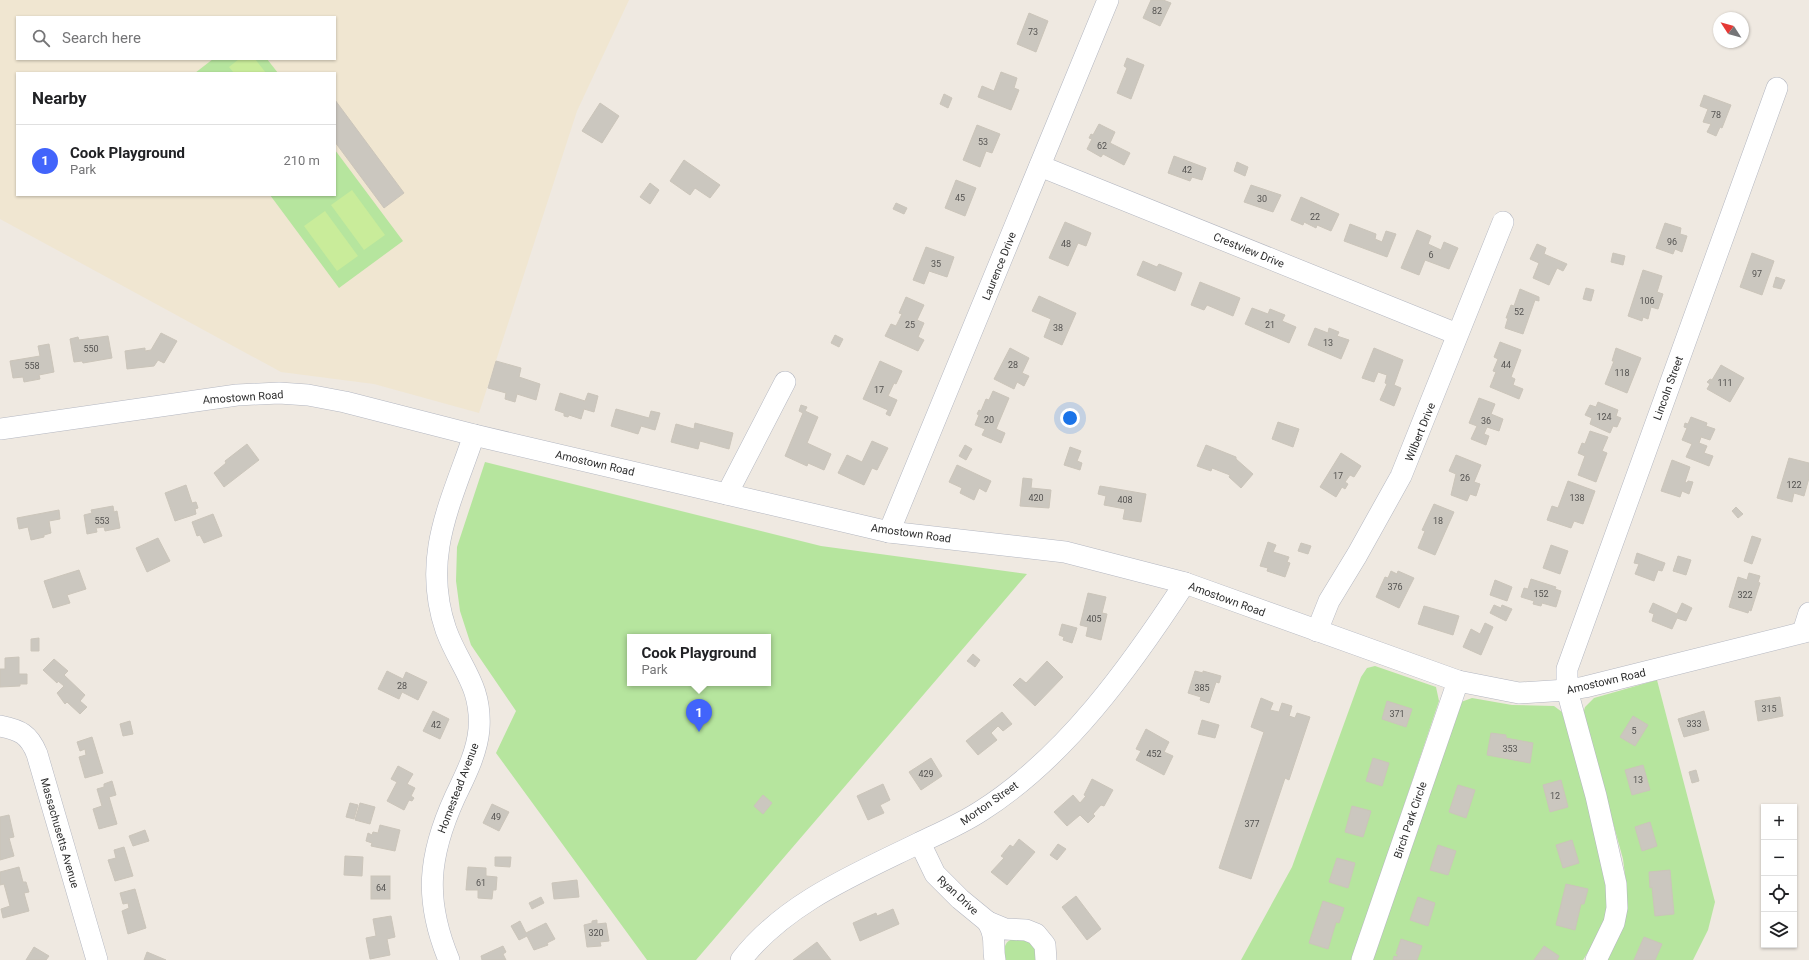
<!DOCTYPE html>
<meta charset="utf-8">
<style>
:root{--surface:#fff;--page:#f2f2f2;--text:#202124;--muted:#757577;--line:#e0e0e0;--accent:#4264fb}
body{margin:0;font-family:Roboto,sans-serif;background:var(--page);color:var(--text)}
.controls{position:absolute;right:12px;bottom:12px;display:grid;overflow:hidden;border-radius:0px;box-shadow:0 1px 3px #0004}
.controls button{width:36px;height:36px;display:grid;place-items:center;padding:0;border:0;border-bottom:1px solid var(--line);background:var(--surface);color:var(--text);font:20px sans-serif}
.compass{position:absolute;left:1713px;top:12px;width:36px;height:36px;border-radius:50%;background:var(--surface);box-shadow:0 1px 3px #0004;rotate:306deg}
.you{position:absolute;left:1070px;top:418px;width:14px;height:14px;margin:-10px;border:3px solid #fff;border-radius:50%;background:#1a73e8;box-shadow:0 0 0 6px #1a73e833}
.badge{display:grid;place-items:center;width:26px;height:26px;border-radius:50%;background:var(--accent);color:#fff;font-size:13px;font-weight:700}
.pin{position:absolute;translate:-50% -33px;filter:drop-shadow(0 1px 2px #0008)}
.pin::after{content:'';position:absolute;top:21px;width:14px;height:12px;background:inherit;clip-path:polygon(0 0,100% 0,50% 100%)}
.popup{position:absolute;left:627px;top:634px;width:144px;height:52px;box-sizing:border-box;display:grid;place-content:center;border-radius:0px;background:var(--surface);filter:drop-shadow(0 1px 3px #0005);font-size:13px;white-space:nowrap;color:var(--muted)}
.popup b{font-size:15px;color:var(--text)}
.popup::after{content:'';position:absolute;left:50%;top:100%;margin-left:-8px;border:8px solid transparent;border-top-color:var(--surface)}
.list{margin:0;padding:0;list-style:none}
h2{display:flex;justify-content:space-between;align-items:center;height:52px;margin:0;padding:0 16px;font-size:17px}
h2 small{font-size:13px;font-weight:400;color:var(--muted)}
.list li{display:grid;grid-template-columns:26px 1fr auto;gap:12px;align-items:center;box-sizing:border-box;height:72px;padding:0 16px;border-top:1px solid var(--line)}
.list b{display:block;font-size:15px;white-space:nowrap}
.list p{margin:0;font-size:13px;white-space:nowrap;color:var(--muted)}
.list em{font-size:13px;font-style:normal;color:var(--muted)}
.icon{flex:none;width:22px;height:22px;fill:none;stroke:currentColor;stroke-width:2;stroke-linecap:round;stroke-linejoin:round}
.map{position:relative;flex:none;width:1809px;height:960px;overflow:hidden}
.search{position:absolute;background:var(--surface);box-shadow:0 1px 3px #0004;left:16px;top:16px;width:320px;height:44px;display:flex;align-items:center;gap:10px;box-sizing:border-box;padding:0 14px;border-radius:0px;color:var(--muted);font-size:15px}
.panel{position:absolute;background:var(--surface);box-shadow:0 1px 3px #0004;left:16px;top:72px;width:320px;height:124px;border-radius:0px}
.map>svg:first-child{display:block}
.education{fill:#f0e6d1;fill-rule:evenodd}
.green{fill:#b6e59e;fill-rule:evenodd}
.pitch{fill:#c9ec9a}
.building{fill:#cbc7bf;stroke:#cbc5ba}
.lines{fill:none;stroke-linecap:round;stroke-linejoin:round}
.minor-casing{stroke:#b4b7c1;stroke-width:22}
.minor{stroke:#fff;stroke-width:21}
.labels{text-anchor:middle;stroke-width:3;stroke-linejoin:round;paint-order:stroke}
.number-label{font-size:9px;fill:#555452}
.street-label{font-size:11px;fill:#2e2e2e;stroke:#fff}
</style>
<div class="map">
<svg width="1809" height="960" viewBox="0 0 1809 960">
<rect width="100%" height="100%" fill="#efe9e1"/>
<path class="education" d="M0,0H629L577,111L479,413L374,384L281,372L0,219ZM17,17H335V59H17ZM17,73H335V195H17Z"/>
<g class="green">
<polygon points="213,59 267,59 278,73 195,73"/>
<polygon points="335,150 403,241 339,288 270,195 335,195"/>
<path d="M485,462L821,546L1027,574L696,960H647L496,753L516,711L471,645L460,611L456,581L457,547ZM630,637H768V683H630Z"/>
<polygon points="1375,666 1436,687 1439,701 1352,960 1241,960 1292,867 1361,677 1367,668"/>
<polygon points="1657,680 1715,902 1708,930 1693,960 1605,960 1627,891 1623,859 1583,714 1585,707 1594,698"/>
<polygon points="1472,698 1512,705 1554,706 1562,712 1610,879 1605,925 1583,960 1370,960 1461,702"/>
<path d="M1024,937L1036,949V960H1003C1004,942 1006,939 1024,937Z"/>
</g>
<g class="pitch">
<polygon points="239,59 255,59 266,73 234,73 229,67"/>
<polygon points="352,190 385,235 364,250 331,205"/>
<polygon points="325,211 358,256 337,271 304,226"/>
</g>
<g class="building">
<polygon points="1151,0 1163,0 1171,3 1160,26 1143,18"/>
<polygon points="1029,13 1048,21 1036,52 1017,44"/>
<polygon points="1127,58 1144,65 1131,99 1117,93 1127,68 1124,66"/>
<polygon points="1001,72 1017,78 1014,88 1019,90 1011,110 978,97 982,86 994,91"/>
<polygon points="944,94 952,98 948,108 940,104"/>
<polygon points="1704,95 1731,105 1722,128 1720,127 1716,136 1707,132 1711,124 1703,122 1708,109 1700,106"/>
<polygon points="335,100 404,193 384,208 335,142"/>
<polygon points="600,103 619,116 602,143 582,131"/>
<polygon points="1099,124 1115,132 1110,143 1130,153 1124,165 1103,154 1101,157 1087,149 1092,139 1089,138 1091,134 1093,135"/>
<polygon points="977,125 1000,134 992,153 986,151 980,167 963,160"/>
<polygon points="1174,156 1206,168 1202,180 1192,177 1190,181 1168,173"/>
<polygon points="684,160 720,185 710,198 695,188 690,195 670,181"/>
<polygon points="1237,162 1248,167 1245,176 1234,171"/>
<polygon points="956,180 976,188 965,216 945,208"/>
<polygon points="650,183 659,190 650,204 640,197"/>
<polygon points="1251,185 1281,195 1273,212 1244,202"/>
<polygon points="1301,197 1339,214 1331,231 1317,225 1316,228 1304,222 1303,225 1291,220"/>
<polygon points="896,203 907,208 904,214 893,209"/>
<polygon points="1065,222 1091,233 1086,246 1078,243 1068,266 1049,258"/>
<polygon points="1665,223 1681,228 1680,234 1687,236 1682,252 1675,249 1673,254 1656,248"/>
<polygon points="1350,224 1376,234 1375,239 1382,242 1386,231 1396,234 1387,257 1344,241"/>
<polygon points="1417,230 1431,236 1428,244 1441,250 1444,242 1458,248 1449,269 1425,260 1419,275 1401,268"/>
<polygon points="1537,244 1546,248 1544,254 1567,264 1563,271 1557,268 1549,285 1533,278 1539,263 1530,259"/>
<polygon points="926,247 954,257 947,277 929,271 924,284 913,280"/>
<polygon points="1613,253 1625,256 1623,265 1611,262"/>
<polygon points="1752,253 1774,261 1762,295 1740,287"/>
<polygon points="1143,261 1157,267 1159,264 1182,273 1175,291 1137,275"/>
<polygon points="1643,270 1662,276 1657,292 1663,294 1658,309 1651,307 1648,319 1643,317 1642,321 1628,316"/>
<polygon points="1776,277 1785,280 1781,289 1773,287"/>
<polygon points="1200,282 1240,298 1233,316 1207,305 1204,310 1191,305"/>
<polygon points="1586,288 1594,290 1591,301 1583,299"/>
<polygon points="1520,289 1539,297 1539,301 1535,300 1523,334 1505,328 1508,318 1506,318 1511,305 1514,306"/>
<polygon points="1039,296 1076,313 1062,345 1044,337 1051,319 1032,311"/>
<polygon points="906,297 924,305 917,320 924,323 918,337 924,340 918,351 885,336 891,324 896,326 902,314 899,313"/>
<polygon points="1252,308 1268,314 1270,309 1285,315 1282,321 1296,327 1289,343 1245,324"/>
<polygon points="1315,328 1328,333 1329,328 1339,332 1337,336 1349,340 1341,359 1308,345"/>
<polygon points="161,333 177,341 164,363 158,360 154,366 127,369 125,351 145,348 145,351 151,350"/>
<polygon points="835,335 843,339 839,347 831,343"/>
<polygon points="108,336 112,358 83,363 82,361 74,362 70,339 78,337 79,340"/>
<polygon points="1500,342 1521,350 1511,377 1515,379 1513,385 1523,389 1519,399 1490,387 1496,372 1493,371 1498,359 1494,357"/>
<polygon points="49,344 54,372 39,375 40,379 24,382 23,377 13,378 10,361 40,356 38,346"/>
<polygon points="1010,348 1029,358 1022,373 1029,376 1024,386 1017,382 1014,389 994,379"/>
<polygon points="1374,348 1403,360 1394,385 1401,388 1394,406 1380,400 1387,384 1385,383 1387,375 1378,372 1374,382 1362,378"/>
<polygon points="1616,348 1641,358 1627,393 1605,384 1614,361 1612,361"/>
<polygon points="496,361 521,368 519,377 540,384 536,400 517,394 515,402 505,399 506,393 488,388"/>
<polygon points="880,361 902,371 896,384 894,383 888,396 897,400 890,416 886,414 888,410 863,399"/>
<polygon points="1721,365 1744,378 1730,402 1707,389 1710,384 1707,382 1710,379 1712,380"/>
<polygon points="993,391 1009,398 996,429 1005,433 1001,443 982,435 985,429 975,425 979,415 977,414 979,410 981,411 986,399 989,400"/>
<polygon points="560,393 585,401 588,393 598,396 594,412 584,409 581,419 569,415 568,417 564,416 564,413 555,410"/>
<polygon points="1479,398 1495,404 1491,414 1503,419 1499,431 1487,427 1484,434 1489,436 1486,445 1471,439 1477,426 1469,423"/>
<polygon points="1598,402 1618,410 1616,416 1621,418 1617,427 1613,426 1610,433 1590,424 1592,418 1585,415 1590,405 1596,407"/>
<polygon points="801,405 807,407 805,411 818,417 807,443 831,454 824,470 808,463 807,466 785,456 803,413 799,411"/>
<polygon points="616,409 649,418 651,411 660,413 655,430 641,426 638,434 611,426"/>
<polygon points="1691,417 1707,423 1706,426 1715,429 1710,440 1701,437 1699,443 1707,446 1704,453 1713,456 1709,466 1686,457 1692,444 1682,440 1687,428 1684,427 1685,423 1688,424"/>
<polygon points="1278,422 1299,429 1293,447 1272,439"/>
<polygon points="695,423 733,433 729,449 700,441 698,449 671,442 676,424 694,429"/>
<polygon points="1590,431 1608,437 1602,451 1607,453 1596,482 1578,475 1585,456 1578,453 1582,443 1585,444"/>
<polygon points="872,441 888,448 877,470 872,468 864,485 838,473 847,455 862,462"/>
<polygon points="247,444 259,460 224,487 214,473 226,463 225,461"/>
<polygon points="965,445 972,449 966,460 959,456"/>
<polygon points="1206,445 1236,457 1236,459 1253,474 1241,488 1229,477 1230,475 1212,468 1211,471 1197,466"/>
<polygon points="1070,447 1081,451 1077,461 1082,463 1080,470 1064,465"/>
<polygon points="1341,453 1361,466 1354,477 1350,475 1345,482 1348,484 1345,489 1342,487 1336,497 1320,487"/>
<polygon points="1456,455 1481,465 1474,482 1480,484 1476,496 1470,494 1467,501 1451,495 1456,474 1449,471"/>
<polygon points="1789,458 1809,463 1809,478 1804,496 1794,493 1792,502 1777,498"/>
<polygon points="1672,460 1690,467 1685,482 1687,483 1688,481 1693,482 1689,494 1682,491 1680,497 1661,491"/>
<polygon points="957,465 991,481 986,492 979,488 974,500 960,493 962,488 949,482"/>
<polygon points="1023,478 1032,479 1031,488 1051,490 1049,508 1020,506"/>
<polygon points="1568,481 1595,491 1583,524 1574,521 1571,528 1547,520 1552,506 1558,508"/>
<polygon points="186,485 192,503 196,502 198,508 195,509 196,514 175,521 165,493"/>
<polygon points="1100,486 1146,494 1141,522 1123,519 1125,509 1104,505 1106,496 1098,494"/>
<polygon points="1434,504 1454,512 1435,555 1418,548 1425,531 1422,530"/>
<polygon points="113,506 114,512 117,511 120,528 105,531 104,527 96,528 97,532 87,534 84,515 92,513 91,510"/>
<polygon points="1736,507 1743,514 1738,518 1732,511"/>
<polygon points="59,510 60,519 49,521 51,533 44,535 44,537 31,540 28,527 19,529 17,518"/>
<polygon points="213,514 222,536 204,543 200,535 197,536 192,522"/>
<polygon points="1752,536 1761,539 1752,564 1744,561"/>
<polygon points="158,538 170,561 147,572 136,548"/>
<polygon points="1268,542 1276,545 1273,552 1289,557 1287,562 1290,563 1285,577 1267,571 1268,568 1260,566"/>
<polygon points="1301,543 1311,546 1308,554 1298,551"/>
<polygon points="1551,545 1568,551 1560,574 1543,568"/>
<polygon points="1637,553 1665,563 1662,571 1658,570 1654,581 1635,574 1639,564 1634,563"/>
<polygon points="1678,556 1691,560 1686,575 1673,571"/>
<polygon points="79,570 86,589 67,595 70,603 53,608 44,581"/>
<polygon points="1391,571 1397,574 1398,571 1414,578 1399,608 1376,597 1385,577 1388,578"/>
<polygon points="1749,573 1760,576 1758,582 1760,583 1751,611 1749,610 1748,613 1729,607 1738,577 1747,580"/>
<polygon points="1531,579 1556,587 1555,589 1561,591 1556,607 1542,603 1541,606 1533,604 1534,601 1521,597 1524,588 1528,589"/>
<polygon points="1495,580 1512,587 1507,601 1490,595"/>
<polygon points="1088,593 1106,597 1102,613 1107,614 1101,640 1086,636 1088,627 1080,625"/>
<polygon points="1653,603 1677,614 1682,603 1692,608 1686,621 1677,618 1672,629 1652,621 1654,614 1649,612"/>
<polygon points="1494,605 1501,608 1502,605 1512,609 1506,621 1490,613"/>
<polygon points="1424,606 1459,616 1453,635 1418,624"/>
<polygon points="1485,623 1493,627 1481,655 1463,647 1471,629 1480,634"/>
<polygon points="1062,624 1077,628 1072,643 1063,640 1064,637 1059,635"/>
<polygon points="39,638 39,651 31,651 31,639"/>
<polygon points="973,654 980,660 975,667 967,661"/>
<polygon points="19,657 19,674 27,674 27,684 20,684 20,686 0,687 0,669 5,669 5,658"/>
<polygon points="54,659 68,671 64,675 85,695 80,701 87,707 80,714 67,702 65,704 57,693 64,686 58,681 57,683 43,670"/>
<polygon points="1047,661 1063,677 1035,706 1013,685 1020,678 1026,683"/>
<polygon points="387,671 403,679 406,672 427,682 418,700 402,692 399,699 378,689"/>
<polygon points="1195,671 1203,673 1203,671 1221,676 1219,683 1216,682 1209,703 1200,700 1201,697 1188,693"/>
<polygon points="1780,697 1783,716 1758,721 1755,701"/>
<polygon points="1261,698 1273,703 1270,710 1279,712 1282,703 1292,706 1289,716 1295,718 1297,713 1310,717 1289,780 1285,778 1251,879 1219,868 1264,732 1251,727"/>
<polygon points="1387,701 1412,709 1406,727 1382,719"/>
<polygon points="433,711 449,719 440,739 423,731"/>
<polygon points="1704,711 1709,730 1684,737 1678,719"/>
<polygon points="1002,712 1012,724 1003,731 998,726 991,733 997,740 978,755 966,741"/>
<polygon points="1633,716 1648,725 1635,746 1620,737"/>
<polygon points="1202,720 1219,725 1215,738 1198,734"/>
<polygon points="130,721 133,734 123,736 120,724"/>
<polygon points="1146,729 1169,742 1164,752 1173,756 1164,775 1136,760 1141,751 1136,749"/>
<polygon points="1491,733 1506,735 1506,738 1533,743 1530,763 1487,755"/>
<polygon points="92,737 103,773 85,778 79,757 86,755 85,749 80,751 77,742"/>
<polygon points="931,758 942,776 921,790 909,772"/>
<polygon points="1373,758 1389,763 1382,786 1366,781"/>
<polygon points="1643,765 1650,790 1632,795 1625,770"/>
<polygon points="398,766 413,774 407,784 415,788 411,796 414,798 412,801 409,800 404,810 387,801 397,782 391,779"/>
<polygon points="1696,770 1699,781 1692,783 1689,772"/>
<polygon points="1092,779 1113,790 1104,806 1101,805 1093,814 1095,816 1088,823 1080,815 1067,826 1054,812 1073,795 1080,803 1086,796 1084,795"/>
<polygon points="1561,780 1568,807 1550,812 1543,785"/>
<polygon points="112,781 116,795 109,797 117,824 99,829 93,809 102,806 97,789 104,787 104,784"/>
<polygon points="883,784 890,800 880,805 884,813 868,820 857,796"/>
<polygon points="1458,785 1475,790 1466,818 1449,812"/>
<polygon points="763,795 772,803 763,814 754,806"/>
<polygon points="350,803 358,805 354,819 346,817"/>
<polygon points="360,803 375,807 370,824 355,820"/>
<polygon points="492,804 509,812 499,831 483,823"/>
<polygon points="1352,806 1371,811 1363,837 1345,832"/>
<polygon points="9,815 14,837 9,838 14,856 0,860 0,817"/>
<polygon points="1650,822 1657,846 1642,851 1635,827"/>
<polygon points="380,825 400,830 395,851 371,846 372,843 366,841 368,833 372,835 373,832 378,833"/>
<polygon points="145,830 149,841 133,846 129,836"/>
<polygon points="1019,839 1035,852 1007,885 991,872 1004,858 1001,856 1010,845 1013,847"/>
<polygon points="1572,840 1579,863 1563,868 1556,845"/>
<polygon points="1058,844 1066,849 1057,860 1050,855"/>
<polygon points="1438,845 1456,851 1448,875 1430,870"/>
<polygon points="124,847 133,876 115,881 108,860 116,858 114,850"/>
<polygon points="345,856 363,857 362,876 344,875"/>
<polygon points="495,857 511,857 510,867 495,866"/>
<polygon points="1337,858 1355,863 1348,888 1329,882"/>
<polygon points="19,867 23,882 26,882 29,892 24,893 29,911 3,918 1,909 10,906 4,884 0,885 0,872"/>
<polygon points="468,867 486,868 486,876 497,877 496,890 493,890 492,899 478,898 478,890 466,890"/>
<polygon points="1670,870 1674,914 1655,916 1652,887 1650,888 1649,872"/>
<rect x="371" y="876" width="19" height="23"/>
<polygon points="577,880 579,897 554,899 552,883"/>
<polygon points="1566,884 1588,889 1584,904 1581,904 1575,930 1556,925"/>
<polygon points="135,889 146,928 128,934 122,911 129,908 128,903 123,904 120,893"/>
<polygon points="1076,896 1101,929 1087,940 1062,907"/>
<polygon points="541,897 544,903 532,909 529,903"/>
<polygon points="1418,897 1435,903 1428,926 1410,920"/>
<polygon points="1323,901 1344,908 1339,923 1336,922 1328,949 1309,943"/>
<polygon points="893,909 899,924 860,941 853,923 876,913 877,916"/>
<polygon points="391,916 395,937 387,939 390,955 370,959 366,938 376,936 373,919"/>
<polygon points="597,920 597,924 606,923 609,941 600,942 601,946 587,947 584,925 592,923 592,921"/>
<polygon points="520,921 526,933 546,923 555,939 547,943 548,945 534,950 527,936 519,940 511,926"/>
<polygon points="1644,937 1662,944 1655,960 1634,960"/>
<polygon points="1401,939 1422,946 1417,960 1393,960 1394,956 1397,957 1398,954 1396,954"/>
<polygon points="817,942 831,960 793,960"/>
<polygon points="503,946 506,952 503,954 506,960 482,960 481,956"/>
<polygon points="1544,946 1559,956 1557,960 1534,960"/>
<polygon points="34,947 49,956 46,960 26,960"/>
<polygon points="147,952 166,960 144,960"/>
</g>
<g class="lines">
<defs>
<g id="minor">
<polyline points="1040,166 1457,334"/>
<polyline points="0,429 237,395 279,393 308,395 345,402 474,435 889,532 1065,552 1185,583 1458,681 1519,693 1567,690 1585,687 1809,631"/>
<polyline points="727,494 785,382"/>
<polyline points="889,532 1108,0"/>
<polyline points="1317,631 1329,601 1357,555 1401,476 1503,222"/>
<polyline points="1803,632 1809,613"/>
<path d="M0,726C20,730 29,734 37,754L97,960"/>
<polyline points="920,843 935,874 960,899 988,922"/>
<path d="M449,960C424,900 428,856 455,797C465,776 477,753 479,729C482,685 460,668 446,630C421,557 451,503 474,435"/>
<path d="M741,960C785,903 856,874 919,843C940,833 961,824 981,811C1066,757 1130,667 1185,583"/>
<path d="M995,960C992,944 997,939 988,922L1005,929L1026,930L1036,934L1045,945L1046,960"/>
<polyline points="1362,960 1458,681"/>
<polyline points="1596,960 1614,923 1617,908 1616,884 1596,796 1567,690 1567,669 1777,88"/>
</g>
</defs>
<use href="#minor" class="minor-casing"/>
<use href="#minor" class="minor"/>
</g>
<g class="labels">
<g class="number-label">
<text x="1157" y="14">82</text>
<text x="1033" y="35">73</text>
<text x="1716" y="118">78</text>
<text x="983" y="145">53</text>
<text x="1102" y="149">62</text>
<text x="1187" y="173">42</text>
<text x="960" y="201">45</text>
<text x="1262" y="202">30</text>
<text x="1315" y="220">22</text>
<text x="1672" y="245">96</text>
<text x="1066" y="247">48</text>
<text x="1431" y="258">6</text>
<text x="936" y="267">35</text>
<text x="1757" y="277">97</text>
<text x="1647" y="304">106</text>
<text x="1519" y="315">52</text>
<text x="910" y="328">25</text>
<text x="1270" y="328">21</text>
<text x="1058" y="331">38</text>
<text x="1328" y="346">13</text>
<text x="91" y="352">550</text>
<text x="1013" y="368">28</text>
<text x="1506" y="368">44</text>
<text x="32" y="369">558</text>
<text x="1622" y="376">118</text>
<text x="1725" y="386">111</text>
<text x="879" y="393">17</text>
<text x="1604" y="420">124</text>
<text x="989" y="423">20</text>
<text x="1486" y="424">36</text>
<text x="1338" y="479">17</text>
<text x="1465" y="481">26</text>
<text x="1794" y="488">122</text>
<text x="1036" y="501">420</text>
<text x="1577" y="501">138</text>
<text x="1125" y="503">408</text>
<text x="102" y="524">553</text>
<text x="1438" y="524">18</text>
<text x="1395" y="590">376</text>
<text x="1541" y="597">152</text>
<text x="1745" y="598">322</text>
<text x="1094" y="622">405</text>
<text x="402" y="689">28</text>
<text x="1202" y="691">385</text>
<text x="1769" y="712">315</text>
<text x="1397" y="717">371</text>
<text x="1694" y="727">333</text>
<text x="436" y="728">42</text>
<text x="1634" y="734">5</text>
<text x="1510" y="752">353</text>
<text x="1154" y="757">452</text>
<text x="926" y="777">429</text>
<text x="1638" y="783">13</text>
<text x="1555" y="799">12</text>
<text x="496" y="820">49</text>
<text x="1252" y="827">377</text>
<text x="481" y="886">61</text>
<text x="381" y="891">64</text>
<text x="596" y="936">320</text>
</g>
<g class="street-label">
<text transform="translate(1249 250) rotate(22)" y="4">Crestview Drive</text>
<text transform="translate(999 266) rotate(-68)" y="4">Laurence Drive</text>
<text transform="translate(1668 388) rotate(-70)" y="4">Lincoln Street</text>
<text transform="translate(243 397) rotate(-4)" y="4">Amostown Road</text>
<text transform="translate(1420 432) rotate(-68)" y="4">Wilbert Drive</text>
<text transform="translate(595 463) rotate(13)" y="4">Amostown Road</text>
<text transform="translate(911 533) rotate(8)" y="4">Amostown Road</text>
<text transform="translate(1227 599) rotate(20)" y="4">Amostown Road</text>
<text transform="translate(1606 681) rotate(-13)" y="4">Amostown Road</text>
<text transform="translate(458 788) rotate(-69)" y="4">Homestead Avenue</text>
<text transform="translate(989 803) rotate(-35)" y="4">Morton Street</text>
<text transform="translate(1410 820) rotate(-71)" y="4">Birch Park Circle</text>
<text transform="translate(60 833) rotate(74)" y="4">Massachusetts Avenue</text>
<text transform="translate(958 895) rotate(43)" y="4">Ryan Drive</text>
</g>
</g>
</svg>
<div class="controls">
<button>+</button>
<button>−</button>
<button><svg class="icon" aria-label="locate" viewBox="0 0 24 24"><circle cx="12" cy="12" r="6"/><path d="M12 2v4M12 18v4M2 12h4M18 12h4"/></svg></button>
<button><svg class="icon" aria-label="layers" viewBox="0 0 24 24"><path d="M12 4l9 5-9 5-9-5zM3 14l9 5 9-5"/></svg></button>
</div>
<svg class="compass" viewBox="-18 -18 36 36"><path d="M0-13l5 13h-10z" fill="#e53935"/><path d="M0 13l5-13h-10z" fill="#757577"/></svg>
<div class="you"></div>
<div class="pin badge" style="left:699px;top:732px">1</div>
<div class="popup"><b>Cook Playground</b>Park</div>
<div class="search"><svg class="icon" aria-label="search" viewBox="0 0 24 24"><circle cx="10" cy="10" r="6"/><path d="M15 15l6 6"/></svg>Search here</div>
<section class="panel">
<h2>Nearby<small></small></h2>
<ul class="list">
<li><span class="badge">1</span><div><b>Cook Playground</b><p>Park</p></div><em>210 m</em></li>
</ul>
</section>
</div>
